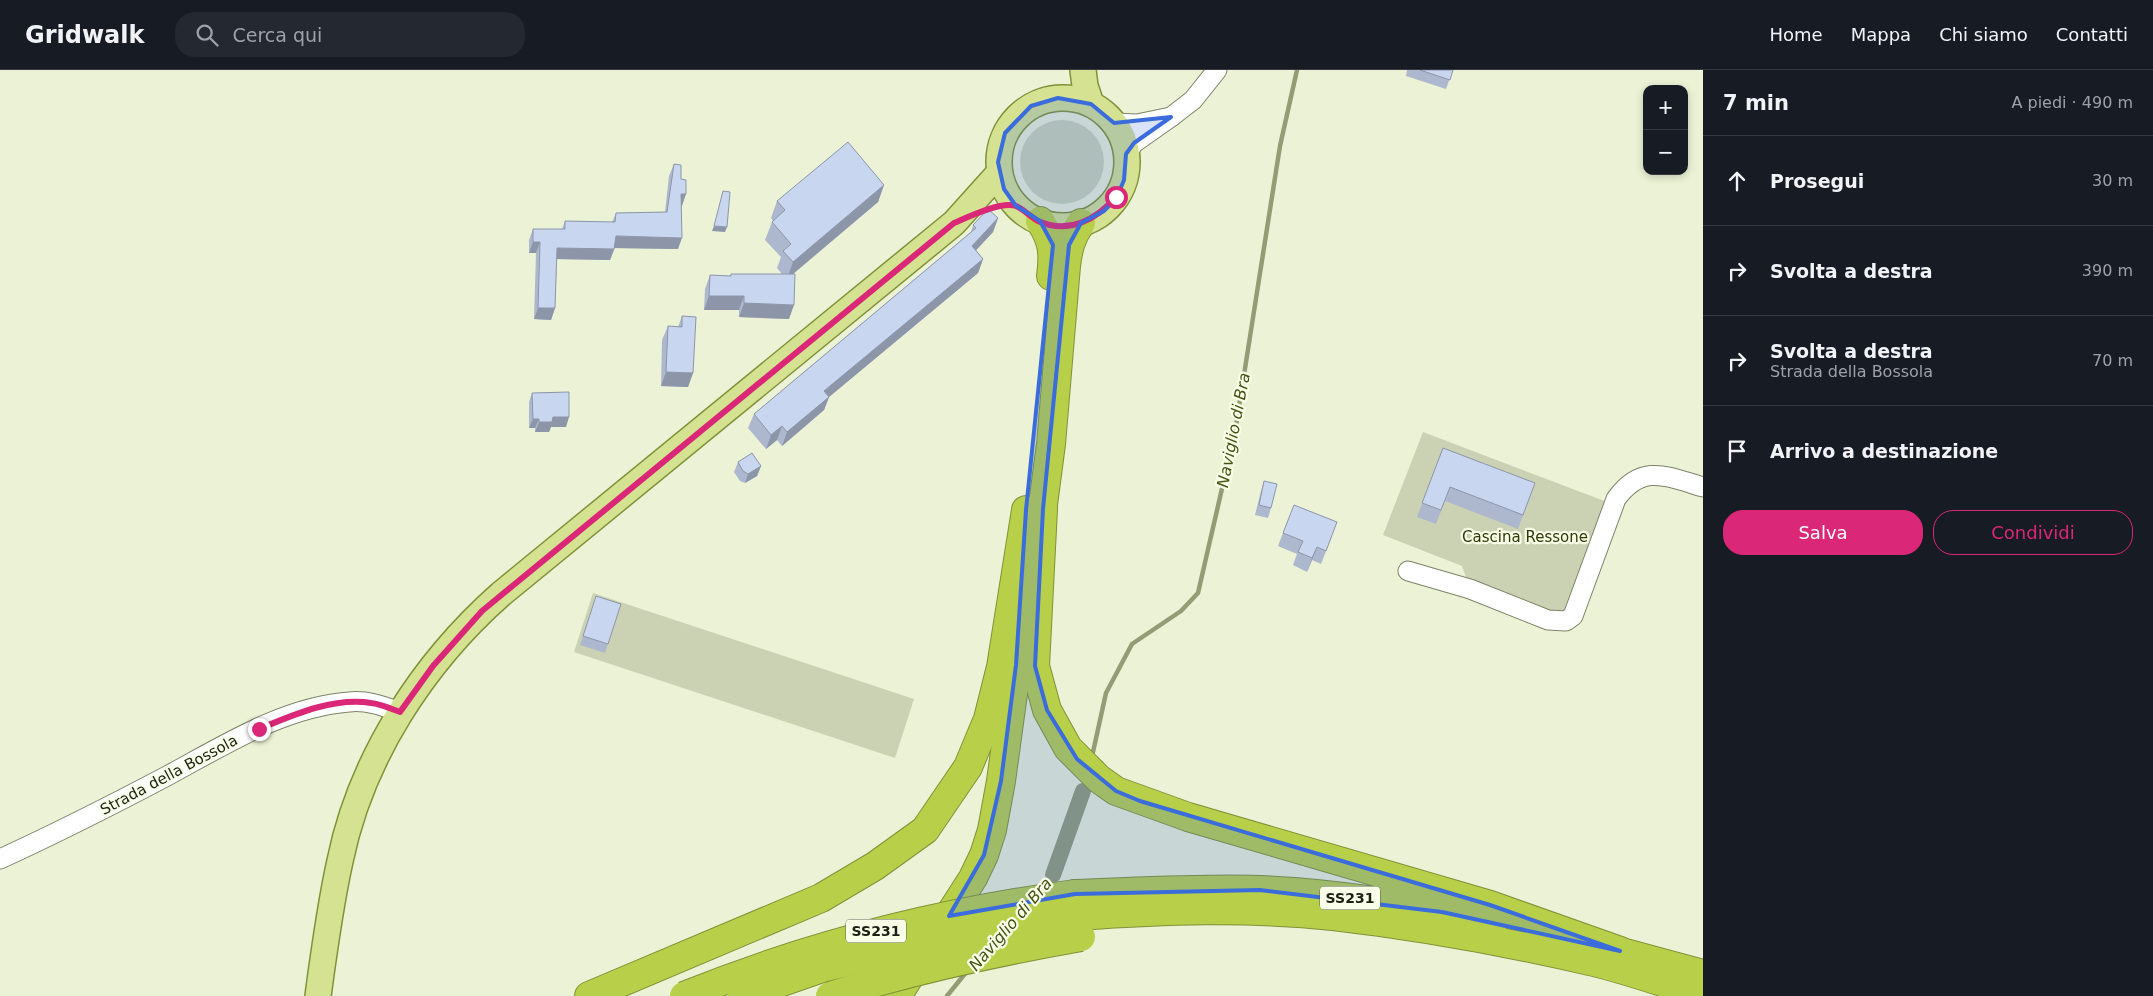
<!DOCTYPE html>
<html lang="it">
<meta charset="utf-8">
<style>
:root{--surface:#171b24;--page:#242831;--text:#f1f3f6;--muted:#9ea1a6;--line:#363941;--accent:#db2777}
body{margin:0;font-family:"DejaVu Sans",sans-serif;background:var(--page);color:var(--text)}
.controls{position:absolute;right:15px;top:15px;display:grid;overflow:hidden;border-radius:10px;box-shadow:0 2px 8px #0003}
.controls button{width:45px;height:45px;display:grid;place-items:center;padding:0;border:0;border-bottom:1px solid var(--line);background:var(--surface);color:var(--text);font:25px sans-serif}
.stop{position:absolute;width:15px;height:15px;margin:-11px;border:4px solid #db2777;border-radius:50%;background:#fff}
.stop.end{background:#db2777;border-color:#fff;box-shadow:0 1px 5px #0008}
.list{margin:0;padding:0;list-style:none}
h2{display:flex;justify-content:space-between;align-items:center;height:65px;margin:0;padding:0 20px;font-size:21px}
h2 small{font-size:16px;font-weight:400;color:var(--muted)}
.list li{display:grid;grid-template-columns:32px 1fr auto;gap:15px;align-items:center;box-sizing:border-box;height:90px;padding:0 20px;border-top:1px solid var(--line)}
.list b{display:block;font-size:19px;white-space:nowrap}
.list p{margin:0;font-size:16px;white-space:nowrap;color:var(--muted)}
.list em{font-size:16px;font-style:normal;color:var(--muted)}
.actions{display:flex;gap:10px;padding:15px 20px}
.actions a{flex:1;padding:11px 0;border:1px solid var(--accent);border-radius:20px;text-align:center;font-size:18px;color:var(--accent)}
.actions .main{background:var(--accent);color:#fff}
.icon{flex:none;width:28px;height:28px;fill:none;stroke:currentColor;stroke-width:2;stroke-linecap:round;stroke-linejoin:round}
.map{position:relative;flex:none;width:1703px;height:926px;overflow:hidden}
header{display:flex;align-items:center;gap:30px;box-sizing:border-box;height:70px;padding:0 25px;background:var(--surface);border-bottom:1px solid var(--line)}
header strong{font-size:24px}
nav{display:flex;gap:28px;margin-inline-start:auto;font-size:18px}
.search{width:350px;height:45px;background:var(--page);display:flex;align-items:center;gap:12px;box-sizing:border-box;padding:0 18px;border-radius:20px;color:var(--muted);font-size:19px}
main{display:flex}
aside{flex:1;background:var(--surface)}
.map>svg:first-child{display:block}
.green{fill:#cbd2b3}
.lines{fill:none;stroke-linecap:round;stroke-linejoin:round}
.stream{stroke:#939c75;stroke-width:4.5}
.canal{stroke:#939c75;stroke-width:16}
.minor-casing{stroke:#7d8369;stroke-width:21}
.major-casing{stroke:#819137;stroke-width:28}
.highway-casing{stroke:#819137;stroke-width:30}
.minor{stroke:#fff;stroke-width:19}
.major{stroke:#d4e292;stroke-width:25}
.highway{stroke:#b8cf4a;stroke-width:28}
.highway-bridge-casing{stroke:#819137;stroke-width:30;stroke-linecap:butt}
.highway-bridge{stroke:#b8cf4a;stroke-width:28}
.wall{fill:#adb8ce}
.shaded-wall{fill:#8d96a8}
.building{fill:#c9d6f0;stroke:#8d96a8}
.route{stroke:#db2777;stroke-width:6}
.marked{fill:#3a6cdc;fill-opacity:0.2;stroke:#3a6cdc;stroke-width:4;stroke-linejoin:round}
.labels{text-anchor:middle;stroke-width:4.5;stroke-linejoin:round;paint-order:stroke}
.shield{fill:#f8fee7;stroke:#5e6253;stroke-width:1}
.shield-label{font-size:14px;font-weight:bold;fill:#1c1f14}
.park-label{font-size:15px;fill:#303707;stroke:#f8fee7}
.street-label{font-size:15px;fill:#1c1f14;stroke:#f8fee7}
.water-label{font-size:16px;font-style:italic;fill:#465112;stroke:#f8fee7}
</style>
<header>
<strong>Gridwalk</strong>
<div class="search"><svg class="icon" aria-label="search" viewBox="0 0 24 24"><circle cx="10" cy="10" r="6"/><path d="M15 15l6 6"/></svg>Cerca qui</div>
<nav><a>Home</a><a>Mappa</a><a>Chi siamo</a><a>Contatti</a></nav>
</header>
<main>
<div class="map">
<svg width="1703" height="926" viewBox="0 0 1703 926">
<rect width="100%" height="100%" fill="#ebf2d5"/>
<g class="green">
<circle cx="1062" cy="92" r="42"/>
<polygon points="1423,362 1607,432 1563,546 1467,510 1462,496 1383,465"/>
<polygon points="593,523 914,629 895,688 574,582"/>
</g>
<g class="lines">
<g class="stream">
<polyline points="1093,682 1106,623 1132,574 1181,541 1198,523 1235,362 1280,76 1297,0"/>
<polyline points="1042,818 1053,805"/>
<polyline points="947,926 968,900"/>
</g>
<polyline class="canal" points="1053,805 1083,721"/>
<defs>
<g id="minor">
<polyline points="1171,47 1193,30 1217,0"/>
<polyline points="1114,53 1137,54 1171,47 1134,73 1126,84"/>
<path d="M1408,501L1470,519L1548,550L1566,551L1573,546L1616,429C1642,393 1666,406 1703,417"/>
<path d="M0,789C57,763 112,735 167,706C223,676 283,637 349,632C367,630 383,636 400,642"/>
</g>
<g id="major">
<polyline points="1083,0 1085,16 1091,34"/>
<circle cx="1063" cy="92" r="64"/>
<path d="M318,926C324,881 330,836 340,791C361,688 423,593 501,524L954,153L999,103"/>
</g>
<g id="highway">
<path d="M1040,151C1053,170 1054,184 1051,206"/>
<polyline points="1043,439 1035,596 1047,640 1068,678 1099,709 1116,721 1188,747 1490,835 1620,881"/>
<path d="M1040,457L1051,374L1066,196C1068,179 1071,167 1081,153"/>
<path d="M1075,824C1136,822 1199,818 1260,820C1338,823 1417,836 1493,853"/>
<path d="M1079,846C1163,840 1249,837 1333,846C1421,856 1508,872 1594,892C1631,901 1667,914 1703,925"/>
<polyline points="1603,877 1703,904"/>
<polyline points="589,926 821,828 875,796 925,760 968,697 988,649 1001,597 1026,440"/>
<polyline points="897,926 973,808 984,785 992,760 1001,711 1022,558"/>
</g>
</defs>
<use href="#minor" class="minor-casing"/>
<use href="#major" class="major-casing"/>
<use href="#highway" class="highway-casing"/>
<use href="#minor" class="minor"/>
<use href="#major" class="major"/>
<use href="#highway" class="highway"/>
<defs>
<g id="highway-bridge">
<path d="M684,926C810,875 940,842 1075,824"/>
<polyline points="742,926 822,898 973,862 1079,846"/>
<path d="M830,926C912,900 996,882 1081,867"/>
</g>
</defs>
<use href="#highway-bridge" class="highway-bridge-casing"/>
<use href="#highway-bridge" class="highway-bridge"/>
</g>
<g class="wall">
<polygon points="1407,0 1453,0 1446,19 1406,6"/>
<polygon points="674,94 682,136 678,179 615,178 610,190 557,189 555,238 551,250 534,249 536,183 529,183 529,170 533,159 562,159 565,151 612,152 616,143 665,142 669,106"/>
<polygon points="884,115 878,132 793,204 789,249 739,247 739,240 704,240 705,219 710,205 730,206 731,204 782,204 777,198 781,187 765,170 772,152 773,151 771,148 777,131"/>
<polygon points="998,148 993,162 976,180 983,189 978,203 829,327 824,340 782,376 777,370 766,379 748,358 754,344 971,162 973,155"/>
<polygon points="682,246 693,303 688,317 661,316 662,270 668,256 678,257"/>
<polygon points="532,323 566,357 551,357 549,362 535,362 535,358 529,358 529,332"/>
<polygon points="1443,378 1535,413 1518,459 1445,431 1436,454 1417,447"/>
<polygon points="738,392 761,396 757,406 745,413 740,411 734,402"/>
<polygon points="1264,411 1271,438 1268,448 1255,445 1261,421"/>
<polygon points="1283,463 1332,466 1321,494 1312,490 1307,502 1293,495 1297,484 1278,476"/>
<polygon points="593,536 608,574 605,583 580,575"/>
</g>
<g class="shaded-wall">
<polygon points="884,115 878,132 787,209 793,192"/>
<polygon points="681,124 686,124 682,136 677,136"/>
<polygon points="998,148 993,162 967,190 972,176"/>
<polygon points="714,156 727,157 725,162 712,161"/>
<polygon points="616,166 682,168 678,179 612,178"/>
<polygon points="533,172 540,172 536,183 529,183"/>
<polygon points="557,178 614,179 610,190 553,189"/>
<polygon points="983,189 978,203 829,327 824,340 782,376 787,362 824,321"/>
<polygon points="709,226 744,226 739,240 704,240"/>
<polygon points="744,233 794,235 789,249 739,247"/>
<polygon points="538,238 555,238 551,250 534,249"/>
<polygon points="666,302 693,303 688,317 661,316"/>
<polygon points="553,347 569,347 566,357 551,357 549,362 535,362 539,352"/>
<polygon points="533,349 539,349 535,358 529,358"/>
<polygon points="782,356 777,370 766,379 771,365"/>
<polygon points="761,396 757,406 745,413 748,404"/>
<polygon points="1317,477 1312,490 1307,502 1312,488"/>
</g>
<g class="building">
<polygon points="1420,0 1453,0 1450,10"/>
<polygon points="848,72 884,115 793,192 783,181 791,174 772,152 785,140 777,131"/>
<polygon points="674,94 681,95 681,109 686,110 686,124 681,124 682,168 616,166 614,179 557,178 555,238 538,238 540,172 533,172 533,159 565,159 565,151 615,152 616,143 667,142"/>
<polygon points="723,121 730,122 727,157 714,156"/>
<polygon points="988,139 998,148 972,176 983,189 824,321 829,327 787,362 782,356 771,365 754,344 976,158 973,155"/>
<polygon points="731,204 795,204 794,235 744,233 744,226 709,226 710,205 731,206"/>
<polygon points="682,246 696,247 693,303 666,302 668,256 682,257"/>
<polygon points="569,322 569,347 553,347 552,352 539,352 539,349 533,349 532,323"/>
<polygon points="1443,378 1535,413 1523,445 1450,417 1441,440 1422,433"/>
<polygon points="752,383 761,396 748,404 743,401 738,392"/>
<polygon points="1264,411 1277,414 1271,438 1259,435"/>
<polygon points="1294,435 1337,452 1326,481 1317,477 1312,488 1298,482 1303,471 1283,463"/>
<polygon points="596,526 621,534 608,574 583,566"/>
</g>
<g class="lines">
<path class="route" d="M259,659C293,645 333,627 371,633C381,634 391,639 400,642L433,596L482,541L954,153C968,147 1001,131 1016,136C1023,139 1031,147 1038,151C1069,165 1097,149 1116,127"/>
</g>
<path class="marked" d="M1058,28L1091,34L1114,53L1171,47L1134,73L1126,84L1124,110L1117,127L1104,141L1081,153L1069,175L1043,439L1035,596L1047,640L1077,689L1116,721L1140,731L1490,835L1620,881L1442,842L1260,820L1075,824L949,846L984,785L1001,711L1016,595L1026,440L1053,175L1040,151L1016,136L1004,119L998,92L1005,63L1031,36Z"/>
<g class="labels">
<g class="shield">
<rect x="1320" y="816.5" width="60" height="23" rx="4"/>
<rect x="846" y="849.5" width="60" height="23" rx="4"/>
</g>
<g class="shield-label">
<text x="1350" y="833">SS231</text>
<text x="876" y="866">SS231</text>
</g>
<g class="park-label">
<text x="1525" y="472">Cascina Ressone</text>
</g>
<g class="street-label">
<text transform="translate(169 705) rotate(-28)" y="5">Strada della Bossola</text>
</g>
<g class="water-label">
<text transform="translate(1233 360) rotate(-79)" y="6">Naviglio di Bra</text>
<text transform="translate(1010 854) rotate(-49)" y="6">Naviglio di Bra</text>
</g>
</g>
</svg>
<div class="controls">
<button>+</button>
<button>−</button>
</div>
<div class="stop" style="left:1116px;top:127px"></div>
<div class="stop end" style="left:259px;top:659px"></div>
</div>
<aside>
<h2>7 min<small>A piedi · 490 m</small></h2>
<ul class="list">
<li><svg class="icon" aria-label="ahead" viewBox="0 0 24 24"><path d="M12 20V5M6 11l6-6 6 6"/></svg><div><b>Prosegui</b></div><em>30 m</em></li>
<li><svg class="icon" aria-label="right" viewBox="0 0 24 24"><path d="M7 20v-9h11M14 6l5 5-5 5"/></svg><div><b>Svolta a destra</b></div><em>390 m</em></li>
<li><svg class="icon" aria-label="right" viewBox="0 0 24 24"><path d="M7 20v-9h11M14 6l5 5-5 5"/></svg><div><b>Svolta a destra</b><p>Strada della Bossola</p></div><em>70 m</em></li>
<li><svg class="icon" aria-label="arrive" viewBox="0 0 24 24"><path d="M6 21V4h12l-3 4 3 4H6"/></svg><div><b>Arrivo a destinazione</b></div></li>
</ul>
<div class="actions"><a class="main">Salva</a><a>Condividi</a></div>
</aside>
</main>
